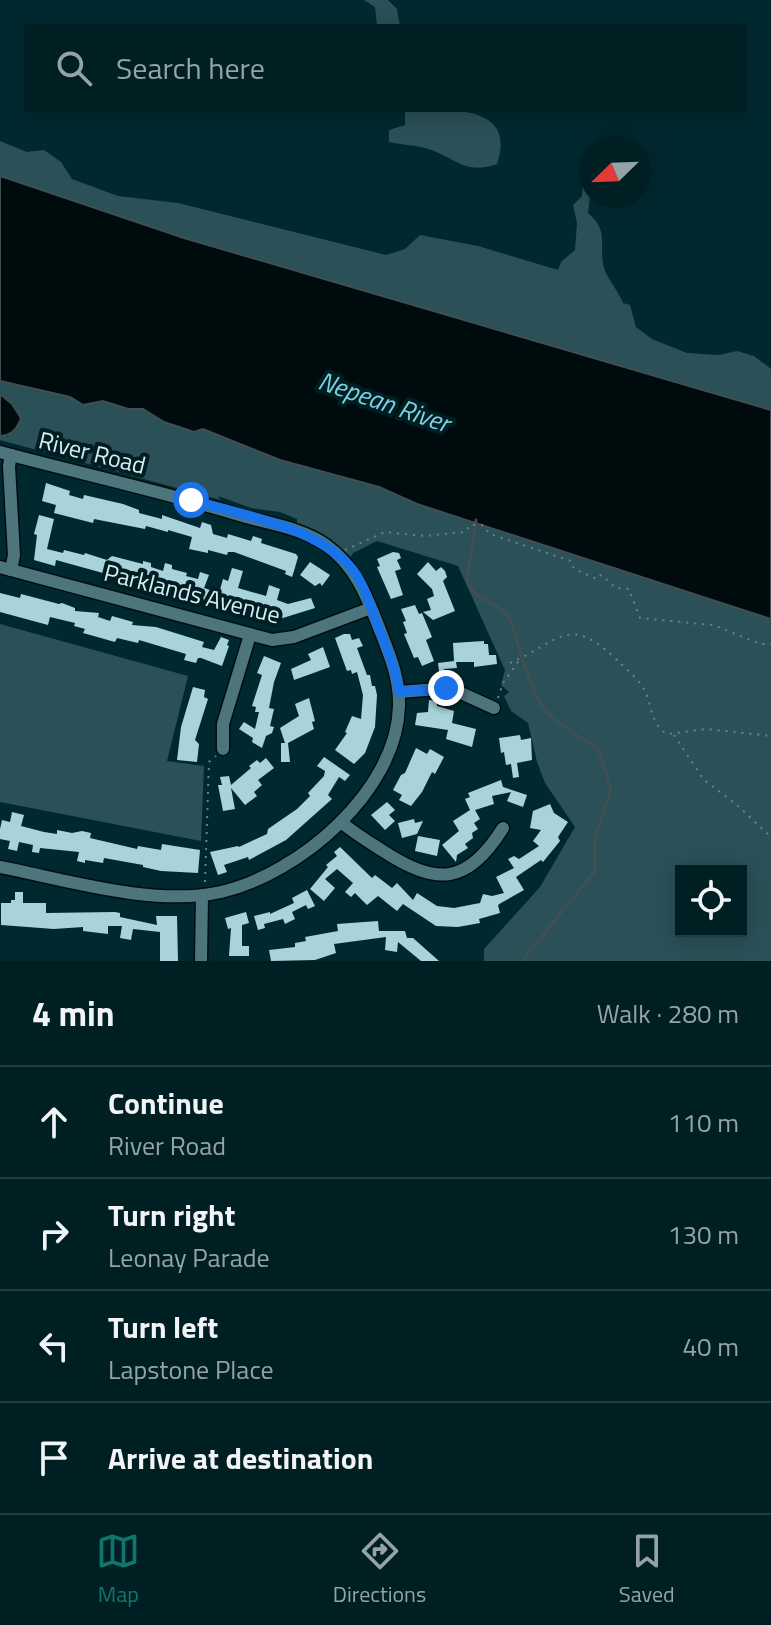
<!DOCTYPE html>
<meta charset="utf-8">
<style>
:root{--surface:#001f23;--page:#0a272b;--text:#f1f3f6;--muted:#95a2a6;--line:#223d41;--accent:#0f766e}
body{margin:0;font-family:"Titillium Web",sans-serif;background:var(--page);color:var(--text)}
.controls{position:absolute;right:24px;bottom:24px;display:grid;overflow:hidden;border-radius:0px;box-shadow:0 4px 20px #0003}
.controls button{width:72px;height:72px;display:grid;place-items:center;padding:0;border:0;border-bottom:2px solid var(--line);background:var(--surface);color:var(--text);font:40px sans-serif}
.compass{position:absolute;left:579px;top:136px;width:72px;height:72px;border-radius:50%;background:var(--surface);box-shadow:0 4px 20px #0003;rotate:247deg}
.stop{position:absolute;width:24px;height:24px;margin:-18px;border:6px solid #1a73e8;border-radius:50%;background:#fff}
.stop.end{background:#1a73e8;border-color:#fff;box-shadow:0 2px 8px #0008}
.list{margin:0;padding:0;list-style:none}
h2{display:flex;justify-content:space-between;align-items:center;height:104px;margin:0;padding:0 32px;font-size:34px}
h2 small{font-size:26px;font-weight:400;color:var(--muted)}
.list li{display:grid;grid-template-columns:52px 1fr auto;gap:24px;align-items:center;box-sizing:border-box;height:112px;padding:0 32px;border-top:2px solid var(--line)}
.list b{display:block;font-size:30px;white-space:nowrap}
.list p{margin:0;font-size:26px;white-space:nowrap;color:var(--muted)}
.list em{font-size:26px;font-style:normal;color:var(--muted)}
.icon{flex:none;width:44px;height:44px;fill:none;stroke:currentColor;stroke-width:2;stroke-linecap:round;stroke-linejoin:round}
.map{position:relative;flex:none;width:771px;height:961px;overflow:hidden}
.search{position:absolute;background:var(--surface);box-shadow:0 4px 20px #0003;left:24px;right:24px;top:24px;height:88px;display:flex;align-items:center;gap:20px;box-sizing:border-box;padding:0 28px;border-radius:0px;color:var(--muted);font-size:30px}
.sheet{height:552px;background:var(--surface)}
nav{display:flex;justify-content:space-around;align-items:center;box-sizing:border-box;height:112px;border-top:2px solid var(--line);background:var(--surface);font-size:22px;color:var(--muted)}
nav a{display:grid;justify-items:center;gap:4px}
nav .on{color:var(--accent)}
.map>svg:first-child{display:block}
.green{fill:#2b5057;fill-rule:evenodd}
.water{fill:#000b0e;stroke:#414f52;stroke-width:2}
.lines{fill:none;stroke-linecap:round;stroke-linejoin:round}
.stream{stroke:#414f52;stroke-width:3}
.building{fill:#a9d3db}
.minor-casing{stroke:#000f13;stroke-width:15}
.path{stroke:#66858a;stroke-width:2;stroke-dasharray:2 6;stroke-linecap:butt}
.minor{stroke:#4d757c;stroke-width:12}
.route{stroke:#1a73e8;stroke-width:10}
.labels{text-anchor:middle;stroke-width:8;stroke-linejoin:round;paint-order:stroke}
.street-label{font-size:24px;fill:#d8edf1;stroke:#011e23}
.water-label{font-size:26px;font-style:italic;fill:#7ad2e1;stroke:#011e23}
</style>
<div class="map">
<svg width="771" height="961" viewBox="0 0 771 961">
<rect width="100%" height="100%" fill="#00292f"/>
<g class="green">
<polygon points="364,0 388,0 397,9 400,26 377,26 375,7"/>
<path d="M405,110C445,110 518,102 497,164C465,175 457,159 429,149C417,145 402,145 389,142V130L405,125Z"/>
<path d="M0,141L27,152L44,150L61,162L72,179L118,196L178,203L386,255L405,249L420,235L478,246L558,270L561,262L575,250L577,223L573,205L582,196L583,173C592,186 590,198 588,213C610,231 598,246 604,268C608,280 618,290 623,303L630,305L636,327L652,339L687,353L719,355L737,351L754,356L771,369V410L184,238L0,176Z"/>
<path d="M0,381L70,397L77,402L94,404L103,401L128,409H143L164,422L194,432L203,429L280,460L379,487L417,504L771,619V961H484V949L540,887L575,827L545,783L537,762L528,723L511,711L504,696L509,692L501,685L505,670L458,566L377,541L353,553L351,557L321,533L297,523V519L280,512L251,508L218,496L221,500L0,440V436H8L12,404L0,394ZM681,871H741V931H681Z"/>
<polygon points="0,624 188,676 167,761 204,766 201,841 0,802"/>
</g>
<g class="water">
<polygon points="0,176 184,238 771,410 771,619 417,504 379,487 280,460 203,429 194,432 164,422 143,409 128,409 103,401 83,405 70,397 0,381"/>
<path d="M0,394L12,404L21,418C17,429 12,435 0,436Z"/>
</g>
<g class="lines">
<path class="stream" d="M476,520L467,579C474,605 497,597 510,620C515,630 517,644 521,655C527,672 533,693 543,707C556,725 580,736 598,748L611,789L595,837V871L522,961"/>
</g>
<g class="building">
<polygon points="46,483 70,491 69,495 83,499 84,495 123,504 139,510 139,513 162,519 162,515 200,528 202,522 211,525 213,534 227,538 228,534 251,541 253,536 262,539 261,543 296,554 298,557 294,571 292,577 285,574 286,571 234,552 228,552 227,555 208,550 208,553 189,549 192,537 168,530 168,532 146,526 145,529 94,519 93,523 54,513 56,505 42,501"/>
<polygon points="39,515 54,519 47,549 63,553 64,550 84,555 85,553 107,560 112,556 143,564 143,561 151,563 151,567 163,571 165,563 172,565 172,569 187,573 186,576 198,579 200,572 209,575 204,588 219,593 223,579 228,581 232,568 243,571 238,588 266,596 269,585 280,589 277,600 288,604 311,598 315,608 270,622 245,612 246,608 233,605 232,610 178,592 137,582 139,573 127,570 125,577 121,578 56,560 55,566 34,560 37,535 34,534"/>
<polygon points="393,552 399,553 401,558 397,560 401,569 395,571 403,595 391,599 377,567 380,566 377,559"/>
<polygon points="310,562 330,575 322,586 320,583 315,586 300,575"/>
<polygon points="428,562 436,571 441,567 445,571 447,577 443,581 455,611 433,620 423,612 431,610 427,599 434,596 432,589 417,574"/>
<polygon points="0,593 20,598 21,594 59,604 62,603 75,608 75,611 99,613 98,617 110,621 112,616 133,622 132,625 156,627 204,642 202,647 214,650 221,637 229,640 227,645 229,646 222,666 201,658 198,658 196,663 184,660 186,654 139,640 138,643 117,638 115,642 83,633 85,629 74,626 75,623 50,617 48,625 0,612"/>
<polygon points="415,605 419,614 422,613 432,637 426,640 434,661 422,666 418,657 414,658 404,634 407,633 403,622 406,621 401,609"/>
<polygon points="344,634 350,634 352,640 359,638 363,646 357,648 367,675 370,675 372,686 375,686 377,695 375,727 365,753 354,764 335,750 347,733 345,732 352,716 361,719 363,695 357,672 352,674 351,670 347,671 335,638"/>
<polygon points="484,641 484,644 488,644 489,655 496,655 497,664 474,667 474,662 456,662 457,668 444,669 442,680 440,680 438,663 454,661 453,643"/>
<polygon points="323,647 330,667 294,680 291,669 311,660 308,654"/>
<polygon points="264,656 281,663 274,682 269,708 274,709 270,726 274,727 272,733 266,736 262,748 252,742 253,738 239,729 244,722 255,729 259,712 255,712 256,707 252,706 262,675 257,673"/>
<polygon points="193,687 205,690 204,697 208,699 195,740 199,744 197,762 177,760 181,727"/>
<polygon points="309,698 315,721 312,722 314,729 288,743 290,762 281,762 281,743 285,743 280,728 299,716 295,704"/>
<polygon points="429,700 437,701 437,706 454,711 452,723 476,729 472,747 446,739 448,730 415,725 417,713 428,712"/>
<polygon points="520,735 521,740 531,738 532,760 517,763 519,777 513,778 511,764 506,765 504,752 501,753 499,738"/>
<polygon points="416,748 427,754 430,749 444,757 435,774 432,772 422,792 411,806 399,800 402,795 393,790 401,775 405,773"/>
<polygon points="324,757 350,775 345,781 339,777 328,795 332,799 286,840 249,860 248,857 224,865 227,872 218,875 210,852 238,846 239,847 267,834 268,829 297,809 310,796 308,793 324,776 325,771 317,766"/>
<polygon points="266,758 274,768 258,780 262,785 254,792 257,796 245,805 231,788 235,809 223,811 218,785 222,785 220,777 229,776 231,785 251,768 249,766 257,760 260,763"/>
<polygon points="501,780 503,787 527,795 523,807 507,801 511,792 492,796 494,804 475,810 480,819 474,823 478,829 472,833 473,838 465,844 468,848 457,855 456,862 442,845 459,831 453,821 470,810 465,799 470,797 468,793"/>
<polygon points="387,802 395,810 389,815 395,821 385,830 371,815"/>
<polygon points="550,804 554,813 568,822 558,837 560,841 543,862 541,860 516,877 524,890 501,903 498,905 500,913 479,919 480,923 458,927 436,926 403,904 397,911 378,896 367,905 355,893 351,897 345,892 353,883 337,869 325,879 335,888 324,901 310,889 328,867 326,865 337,856 334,852 340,847 372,878 375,875 392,888 397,883 413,900 417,893 437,906 454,908 480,903 483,894 492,896 504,893 496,877 514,868 508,859 514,856 519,859 539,846 533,841 541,830 530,828 533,811"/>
<polygon points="12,812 24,815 21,826 44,832 57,834 57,830 72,833 82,831 91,833 90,838 137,849 138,846 161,850 162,844 200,850 198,873 161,871 143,867 143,865 104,858 103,863 85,860 85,863 77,861 79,852 40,848 39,853 32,852 33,845 19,842 17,851 8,849 10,841 0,839 0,829 2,820 10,822"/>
<polygon points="414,819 415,823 423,821 417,834 402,838 398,823"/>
<polygon points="418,836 440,840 437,856 415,851"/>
<polygon points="307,890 315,906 308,909 306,905 292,912 295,919 285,924 283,919 264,924 265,928 258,930 254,916 270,912 270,914 294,903 292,898"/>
<polygon points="15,892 23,892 23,903 46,903 46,913 115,912 120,913 120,917 157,925 156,916 177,916 178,961 160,961 160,932 133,929 131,940 120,938 122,926 108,926 108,934 83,931 83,927 54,929 1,925 1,903 11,903 11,900 15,900"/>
<polygon points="246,912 249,923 242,925 242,946 249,946 249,956 229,956 231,928 228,929 225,918"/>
<polygon points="378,921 379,931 405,931 407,938 413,938 439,961 421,961 398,942 397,952 385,950 386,937 334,944 336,953 315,960 271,961 269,950 295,947 295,943 306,941 305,937 338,931 337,924"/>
</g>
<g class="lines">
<defs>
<g id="minor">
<path d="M0,452C82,474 165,492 246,517C272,524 304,529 326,545C354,565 366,594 378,625C388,651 400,677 399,706C397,791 299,874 221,892C154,907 67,880 0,867"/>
<polyline points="11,455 9,466 14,555 11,570"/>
<polyline points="0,567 272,640 294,637 371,608"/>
<polyline points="399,692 450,688 494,708"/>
<polyline points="223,749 223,724 250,635"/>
<path d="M341,822C354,833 369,842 383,851C437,886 467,885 503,828"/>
<polyline points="201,961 202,895"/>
</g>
</defs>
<use href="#minor" class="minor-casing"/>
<g class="path">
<polyline points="345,550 385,532 425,536 465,532 470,525 482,525 490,534 571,561 574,569 597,579 601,575 616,588 629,589 640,618 713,625 760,644 771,644"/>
<path d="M510,663C561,641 568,613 617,660C627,670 640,680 646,693C652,708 652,727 668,734L706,729L771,736"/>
<polyline points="498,698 503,683 520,659"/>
<polyline points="674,735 704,780 737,805 771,837"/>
<polyline points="205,882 209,762 216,756"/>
</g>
<use href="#minor" class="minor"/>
</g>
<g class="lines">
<path class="route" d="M191,500C243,516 325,527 357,576C365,589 371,606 376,621C385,644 396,667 399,692L446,688"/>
</g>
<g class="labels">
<g class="street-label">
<text transform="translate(92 453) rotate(14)" y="8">River Road</text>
<text transform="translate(192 594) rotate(14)" y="8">Parklands Avenue</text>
</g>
<g class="water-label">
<text transform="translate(384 402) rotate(19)" y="9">Nepean River</text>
</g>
</g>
</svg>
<div class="controls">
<button><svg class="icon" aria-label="locate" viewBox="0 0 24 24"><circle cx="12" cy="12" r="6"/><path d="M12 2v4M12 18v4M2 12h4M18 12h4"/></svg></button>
</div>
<svg class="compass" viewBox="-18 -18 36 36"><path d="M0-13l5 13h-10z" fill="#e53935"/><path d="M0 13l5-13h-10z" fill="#95a2a6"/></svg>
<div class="stop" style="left:191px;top:500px"></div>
<div class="stop end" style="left:446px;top:688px"></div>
<div class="search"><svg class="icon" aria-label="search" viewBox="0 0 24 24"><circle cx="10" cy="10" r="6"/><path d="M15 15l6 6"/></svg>Search here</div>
</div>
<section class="sheet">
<h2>4 min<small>Walk · 280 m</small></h2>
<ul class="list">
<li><svg class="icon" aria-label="ahead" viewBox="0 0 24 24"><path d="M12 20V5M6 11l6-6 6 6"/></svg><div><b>Continue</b><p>River Road</p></div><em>110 m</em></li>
<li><svg class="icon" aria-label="right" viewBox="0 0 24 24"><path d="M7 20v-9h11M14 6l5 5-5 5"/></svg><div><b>Turn right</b><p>Leonay Parade</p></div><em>130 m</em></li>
<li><svg class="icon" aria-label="left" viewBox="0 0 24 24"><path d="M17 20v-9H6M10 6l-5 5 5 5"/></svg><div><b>Turn left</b><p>Lapstone Place</p></div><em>40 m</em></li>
<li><svg class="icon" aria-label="arrive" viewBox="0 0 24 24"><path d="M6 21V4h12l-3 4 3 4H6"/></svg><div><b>Arrive at destination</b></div></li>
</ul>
</section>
<nav>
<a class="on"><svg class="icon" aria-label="map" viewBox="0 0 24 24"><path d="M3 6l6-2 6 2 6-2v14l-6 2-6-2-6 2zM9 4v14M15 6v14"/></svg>Map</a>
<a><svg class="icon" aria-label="directions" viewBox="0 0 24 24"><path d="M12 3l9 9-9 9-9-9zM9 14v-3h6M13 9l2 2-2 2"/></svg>Directions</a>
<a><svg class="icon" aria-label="saved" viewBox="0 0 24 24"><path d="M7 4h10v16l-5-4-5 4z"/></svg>Saved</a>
</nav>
